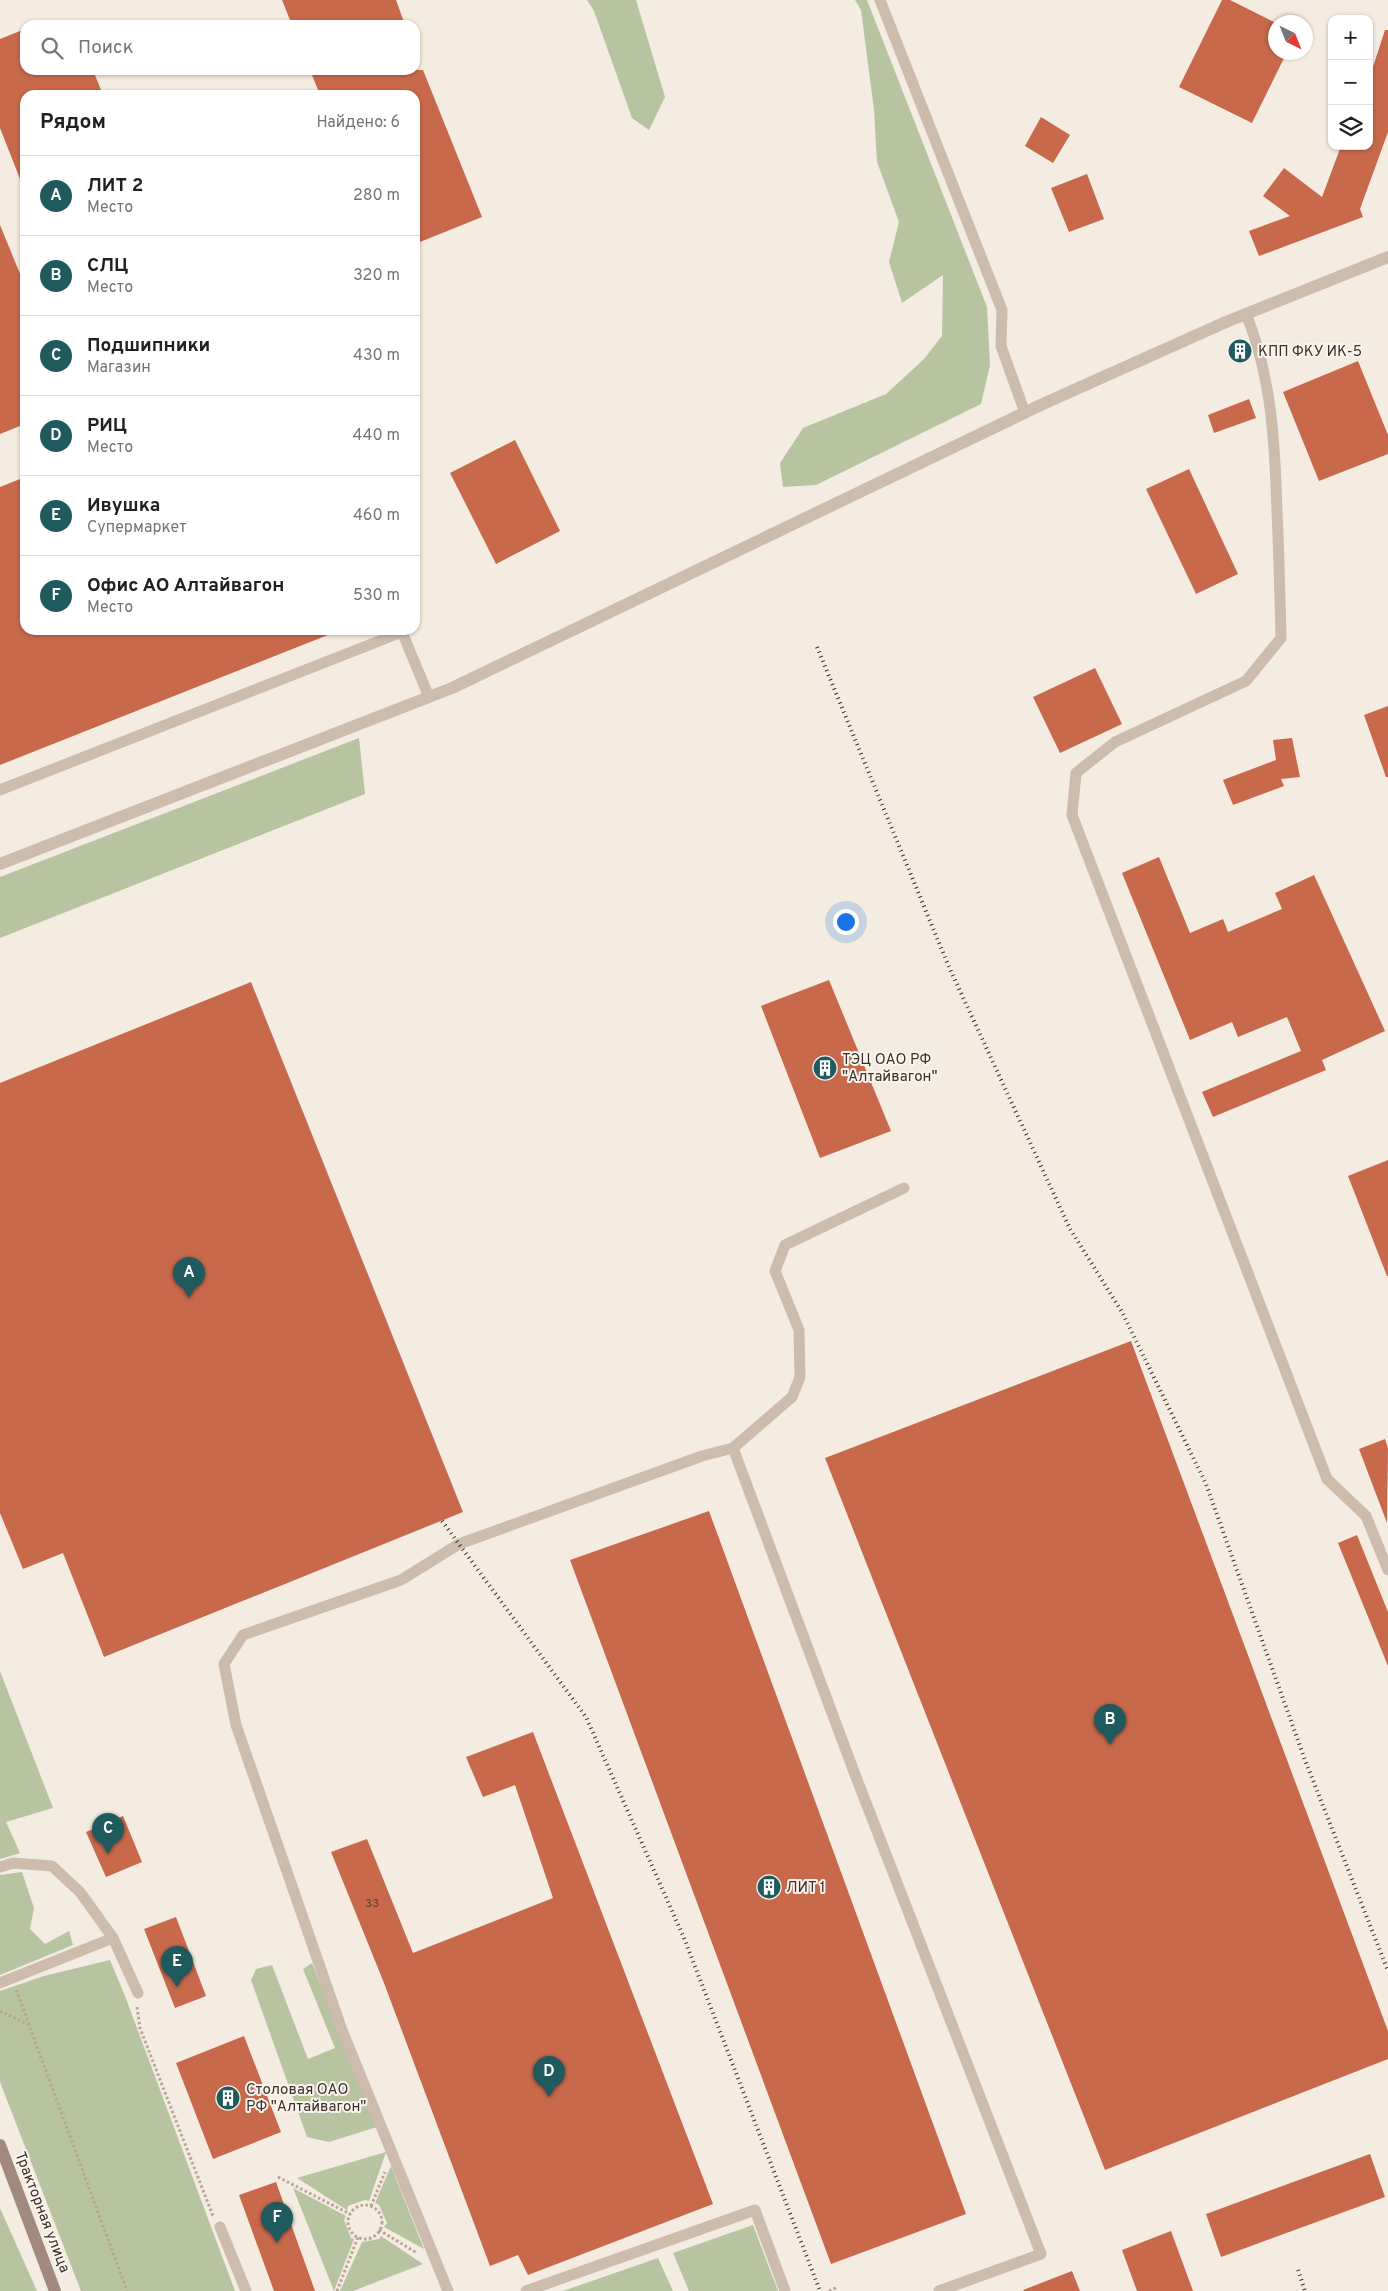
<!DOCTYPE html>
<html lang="ru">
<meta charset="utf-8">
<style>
:root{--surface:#fff;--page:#f6f6f6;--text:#202124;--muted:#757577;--line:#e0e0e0;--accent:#1f5a5e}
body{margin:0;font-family:Overpass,sans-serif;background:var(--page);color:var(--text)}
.controls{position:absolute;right:15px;top:15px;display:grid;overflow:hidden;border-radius:10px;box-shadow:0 1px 4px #0004}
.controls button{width:45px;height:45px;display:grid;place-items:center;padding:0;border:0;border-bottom:1px solid var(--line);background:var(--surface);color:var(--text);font:25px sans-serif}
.compass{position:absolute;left:1268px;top:15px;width:45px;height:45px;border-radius:50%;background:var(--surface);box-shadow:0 1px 4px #0004;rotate:137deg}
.you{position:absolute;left:845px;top:921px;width:18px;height:18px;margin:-12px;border:4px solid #fff;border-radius:50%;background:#1a73e8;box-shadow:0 0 0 8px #1a73e833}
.badge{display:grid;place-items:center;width:32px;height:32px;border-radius:50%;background:var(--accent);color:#fff;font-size:16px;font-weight:700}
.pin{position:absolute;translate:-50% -41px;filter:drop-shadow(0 1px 2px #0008)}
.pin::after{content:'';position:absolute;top:26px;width:18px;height:15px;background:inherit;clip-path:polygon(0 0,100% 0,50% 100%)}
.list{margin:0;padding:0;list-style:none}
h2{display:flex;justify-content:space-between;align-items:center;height:65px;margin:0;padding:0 20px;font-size:21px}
h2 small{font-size:16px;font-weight:400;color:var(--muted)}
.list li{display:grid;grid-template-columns:32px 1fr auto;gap:15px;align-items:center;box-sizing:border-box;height:80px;padding:0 20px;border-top:1px solid var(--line)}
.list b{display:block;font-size:19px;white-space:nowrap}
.list p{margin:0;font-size:16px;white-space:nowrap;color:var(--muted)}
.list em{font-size:16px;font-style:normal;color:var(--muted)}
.icon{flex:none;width:28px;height:28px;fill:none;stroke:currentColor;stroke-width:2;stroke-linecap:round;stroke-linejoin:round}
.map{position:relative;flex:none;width:1388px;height:2291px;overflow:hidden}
.search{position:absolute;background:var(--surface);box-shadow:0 1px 4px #0004;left:20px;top:20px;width:400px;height:55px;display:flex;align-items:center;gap:12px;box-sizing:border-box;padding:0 18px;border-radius:15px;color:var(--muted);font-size:19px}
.panel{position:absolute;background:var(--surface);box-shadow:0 1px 4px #0004;left:20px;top:90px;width:400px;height:545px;border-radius:15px}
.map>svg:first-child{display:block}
.green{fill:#b8c4a0}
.building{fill:#c8694b}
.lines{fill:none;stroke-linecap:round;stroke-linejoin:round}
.path{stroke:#b9a596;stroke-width:3;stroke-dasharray:2.5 2.5;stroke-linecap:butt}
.service{stroke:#cdbbac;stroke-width:11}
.minor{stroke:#cdbbac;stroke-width:12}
.secondary{stroke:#a18a7d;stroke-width:12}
.rail{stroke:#3b302b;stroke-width:4;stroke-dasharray:1 4;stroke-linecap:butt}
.labels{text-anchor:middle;stroke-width:4;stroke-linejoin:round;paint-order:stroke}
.number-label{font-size:12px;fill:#5e3e33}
.poi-label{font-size:15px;fill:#3b302b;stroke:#fbf5ee;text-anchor:start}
.street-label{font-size:15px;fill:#3b302b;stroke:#fbf5ee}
</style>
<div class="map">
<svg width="1388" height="2291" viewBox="0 0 1388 2291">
<rect width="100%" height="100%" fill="#f4ebe1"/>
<g class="green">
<polygon points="587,0 636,0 665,97 649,130 632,118 594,11"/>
<polygon points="855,0 867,0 987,307 990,365 981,404 816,485 783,487 780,463 803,428 886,394 924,359 942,336 943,275 902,303 889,262 899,222 877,162 874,110 861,10"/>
<polygon points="359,738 365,794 0,938 0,877"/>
<polygon points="0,1671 53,1808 6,1822 20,1853 0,1859"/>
<polygon points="22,1872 34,1908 30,1929 45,1944 69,1931 73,1945 0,1975 0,1875"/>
<polygon points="110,1960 125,1996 235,2291 81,2291 0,2082 0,1991 44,1976"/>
<polygon points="312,1963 377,2127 329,2142 307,2137 251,1980 256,1969 272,1965 308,2059 335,2048 303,1969"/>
<polygon points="386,2152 369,2201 365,2200 348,2206 347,2210 297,2178"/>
<polygon points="391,2166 424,2249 384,2227 387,2223 379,2205 375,2203"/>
<polygon points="293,2188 346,2216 344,2220 351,2238 354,2239 334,2291"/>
<polygon points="0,2208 37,2291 0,2291"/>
<polygon points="753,2225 778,2291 689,2291 673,2253"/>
<polygon points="381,2236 423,2264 353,2291 340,2291 362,2242 379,2239"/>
<polygon points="658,2258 673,2291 563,2291"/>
</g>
<g class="building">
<polygon points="282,0 396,0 405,25 292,25"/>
<polygon points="1222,0 1230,0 1276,23 1276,52 1287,52 1252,123 1179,87"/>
<polygon points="25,29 25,70 93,70 103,95 25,95 24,189 0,128 0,39"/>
<polygon points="1385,30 1388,30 1388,132 1360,209 1363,217 1259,256 1249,231 1290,216 1263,196 1284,168 1322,197 1341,146 1369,146 1369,79"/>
<polygon points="310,70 423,70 482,217 415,244 415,95 320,95"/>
<polygon points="1041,117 1070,135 1053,163 1025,146"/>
<polygon points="1087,174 1104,219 1069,232 1051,188"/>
<polygon points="0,225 25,286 25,424 0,434"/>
<polygon points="1358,361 1388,435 1388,454 1319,481 1283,392"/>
<polygon points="1249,399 1256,418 1214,433 1208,415"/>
<polygon points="515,440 560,531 496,564 450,473"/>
<polygon points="1189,469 1238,574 1196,594 1146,489"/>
<polygon points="25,477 25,630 338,631 0,765 0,487"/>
<polygon points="1095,668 1122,724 1060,753 1033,697"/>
<polygon points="1388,706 1388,777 1386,777 1364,715"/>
<polygon points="1292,738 1300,777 1281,779 1284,786 1233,805 1223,780 1276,760 1273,740"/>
<polygon points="1159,857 1190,933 1223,919 1228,932 1282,909 1275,893 1314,875 1385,1031 1322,1060 1326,1070 1213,1117 1202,1092 1301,1051 1287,1017 1238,1037 1232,1022 1190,1040 1122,873"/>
<polygon points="829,980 891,1131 820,1158 761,1006"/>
<polygon points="251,982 463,1512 104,1657 63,1553 23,1569 0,1513 0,1083"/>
<polygon points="1388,1160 1388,1276 1387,1276 1348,1176"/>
<polygon points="1131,1341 1388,2031 1388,2059 1105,2170 825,1458"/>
<polygon points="1385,1439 1388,1448 1387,1523 1359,1449"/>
<polygon points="709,1511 966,2214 831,2264 570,1560"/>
<polygon points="1357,1535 1388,1612 1388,1666 1338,1543"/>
<polygon points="533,1732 713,2204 528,2275 518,2255 490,2266 384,1983 331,1852 367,1839 413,1953 553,1898 515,1785 483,1797 466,1757"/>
<polygon points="123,1816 142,1862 106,1877 86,1832"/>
<polygon points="176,1917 206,1996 175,2008 144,1929"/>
<polygon points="244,2036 281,2132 213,2159 176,2063"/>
<polygon points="1370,2154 1385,2197 1221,2257 1206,2214"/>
<polygon points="276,2182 315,2291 274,2291 239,2195"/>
<polygon points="1171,2231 1193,2291 1137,2291 1122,2250"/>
<polygon points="1072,2271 1080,2291 1024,2291 1023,2290"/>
</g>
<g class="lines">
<g class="path">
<polyline points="16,1990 29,2024"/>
<polyline points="137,2007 140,2028 213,2216"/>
<polyline points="0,2011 29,2025 127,2291"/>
<polyline points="278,2177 350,2214"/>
<circle cx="365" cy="2222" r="17"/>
<polyline points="371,2206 385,2172"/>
<polyline points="379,2230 417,2253"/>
<polyline points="337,2291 358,2237"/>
<polyline points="829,2291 838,2287"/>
</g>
<g class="service">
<polyline points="880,0 1002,310 1001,346 1025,413"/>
<path d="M1246,314C1272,377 1275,445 1277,512C1279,554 1280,596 1281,638L1246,681L1115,742L1076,773L1072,815L1327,1479L1366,1516L1388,1570"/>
<polyline points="0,790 402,632 429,697"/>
<polyline points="733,1448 792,1397 800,1377 799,1330 775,1271 785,1245 904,1188"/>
<polyline points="0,1867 13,1863 52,1866 80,1892 113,1938 138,1993"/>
<polyline points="0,1983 113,1938"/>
<polyline points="220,2227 246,2291"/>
<polyline points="448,2291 342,2030 236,1725 224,1664 243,1635 401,1580 459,1544 702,1456 733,1448 856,1777 1041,2254 939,2291"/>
<polyline points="526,2291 755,2210 785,2291"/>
</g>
<polyline class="minor" points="0,864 452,688 1045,403 1226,322 1388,257"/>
<polyline class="secondary" points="0,2145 55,2291"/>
<g class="rail">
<polyline points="817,647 949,967 1070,1229 1122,1312 1206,1484 1305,1760 1388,1971"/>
<polyline points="442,1521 586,1717 684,1938 820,2291"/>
<polyline points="1298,2270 1305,2291"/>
</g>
</g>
<defs>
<symbol id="building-disc" viewBox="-11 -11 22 22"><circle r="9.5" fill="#1f5a5e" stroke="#fbf5ee"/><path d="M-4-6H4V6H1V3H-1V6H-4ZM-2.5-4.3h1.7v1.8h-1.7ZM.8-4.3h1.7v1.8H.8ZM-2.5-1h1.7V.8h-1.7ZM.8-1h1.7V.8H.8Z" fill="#fff"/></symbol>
</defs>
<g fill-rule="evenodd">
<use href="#building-disc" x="1226" y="337" width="28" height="28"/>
<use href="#building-disc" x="811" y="1054" width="28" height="28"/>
<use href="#building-disc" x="755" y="1873" width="28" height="28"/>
<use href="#building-disc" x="214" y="2084" width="28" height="28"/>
</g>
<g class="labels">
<g class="number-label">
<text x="372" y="1907">33</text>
</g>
<g class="poi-label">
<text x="1258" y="356">КПП ФКУ ИК-5</text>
<text x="842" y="1064">ТЭЦ ОАО РФ<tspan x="842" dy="17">"Алтайвагон"</tspan></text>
<text x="786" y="1892">ЛИТ 1</text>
<text x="246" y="2094">Столовая ОАО<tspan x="246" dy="17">РФ "Алтайвагон"</tspan></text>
</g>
<g class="street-label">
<text transform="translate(43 2212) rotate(69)" y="5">Тракторная улица</text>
</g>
</g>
</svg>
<div class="controls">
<button>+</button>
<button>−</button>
<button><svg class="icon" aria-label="layers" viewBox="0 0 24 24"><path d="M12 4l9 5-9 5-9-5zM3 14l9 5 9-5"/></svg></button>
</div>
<svg class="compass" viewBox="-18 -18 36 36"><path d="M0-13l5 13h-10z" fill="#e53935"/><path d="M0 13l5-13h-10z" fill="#757577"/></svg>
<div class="you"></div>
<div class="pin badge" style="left:189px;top:1298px">A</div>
<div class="pin badge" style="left:1110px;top:1745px">B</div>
<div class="pin badge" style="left:108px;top:1854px">C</div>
<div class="pin badge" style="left:549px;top:2097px">D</div>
<div class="pin badge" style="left:177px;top:1987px">E</div>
<div class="pin badge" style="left:277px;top:2243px">F</div>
<div class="search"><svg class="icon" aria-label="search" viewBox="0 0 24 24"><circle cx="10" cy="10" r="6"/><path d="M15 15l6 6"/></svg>Поиск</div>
<section class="panel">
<h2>Рядом<small>Найдено: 6</small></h2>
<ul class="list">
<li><span class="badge">A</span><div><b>ЛИТ 2</b><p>Место</p></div><em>280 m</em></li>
<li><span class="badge">B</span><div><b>СЛЦ</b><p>Место</p></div><em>320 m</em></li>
<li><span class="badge">C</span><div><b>Подшипники</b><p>Магазин</p></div><em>430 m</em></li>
<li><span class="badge">D</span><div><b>РИЦ</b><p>Место</p></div><em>440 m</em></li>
<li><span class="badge">E</span><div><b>Ивушка</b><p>Супермаркет</p></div><em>460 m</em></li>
<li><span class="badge">F</span><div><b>Офис АО Алтайвагон</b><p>Место</p></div><em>530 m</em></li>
</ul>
</section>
</div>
